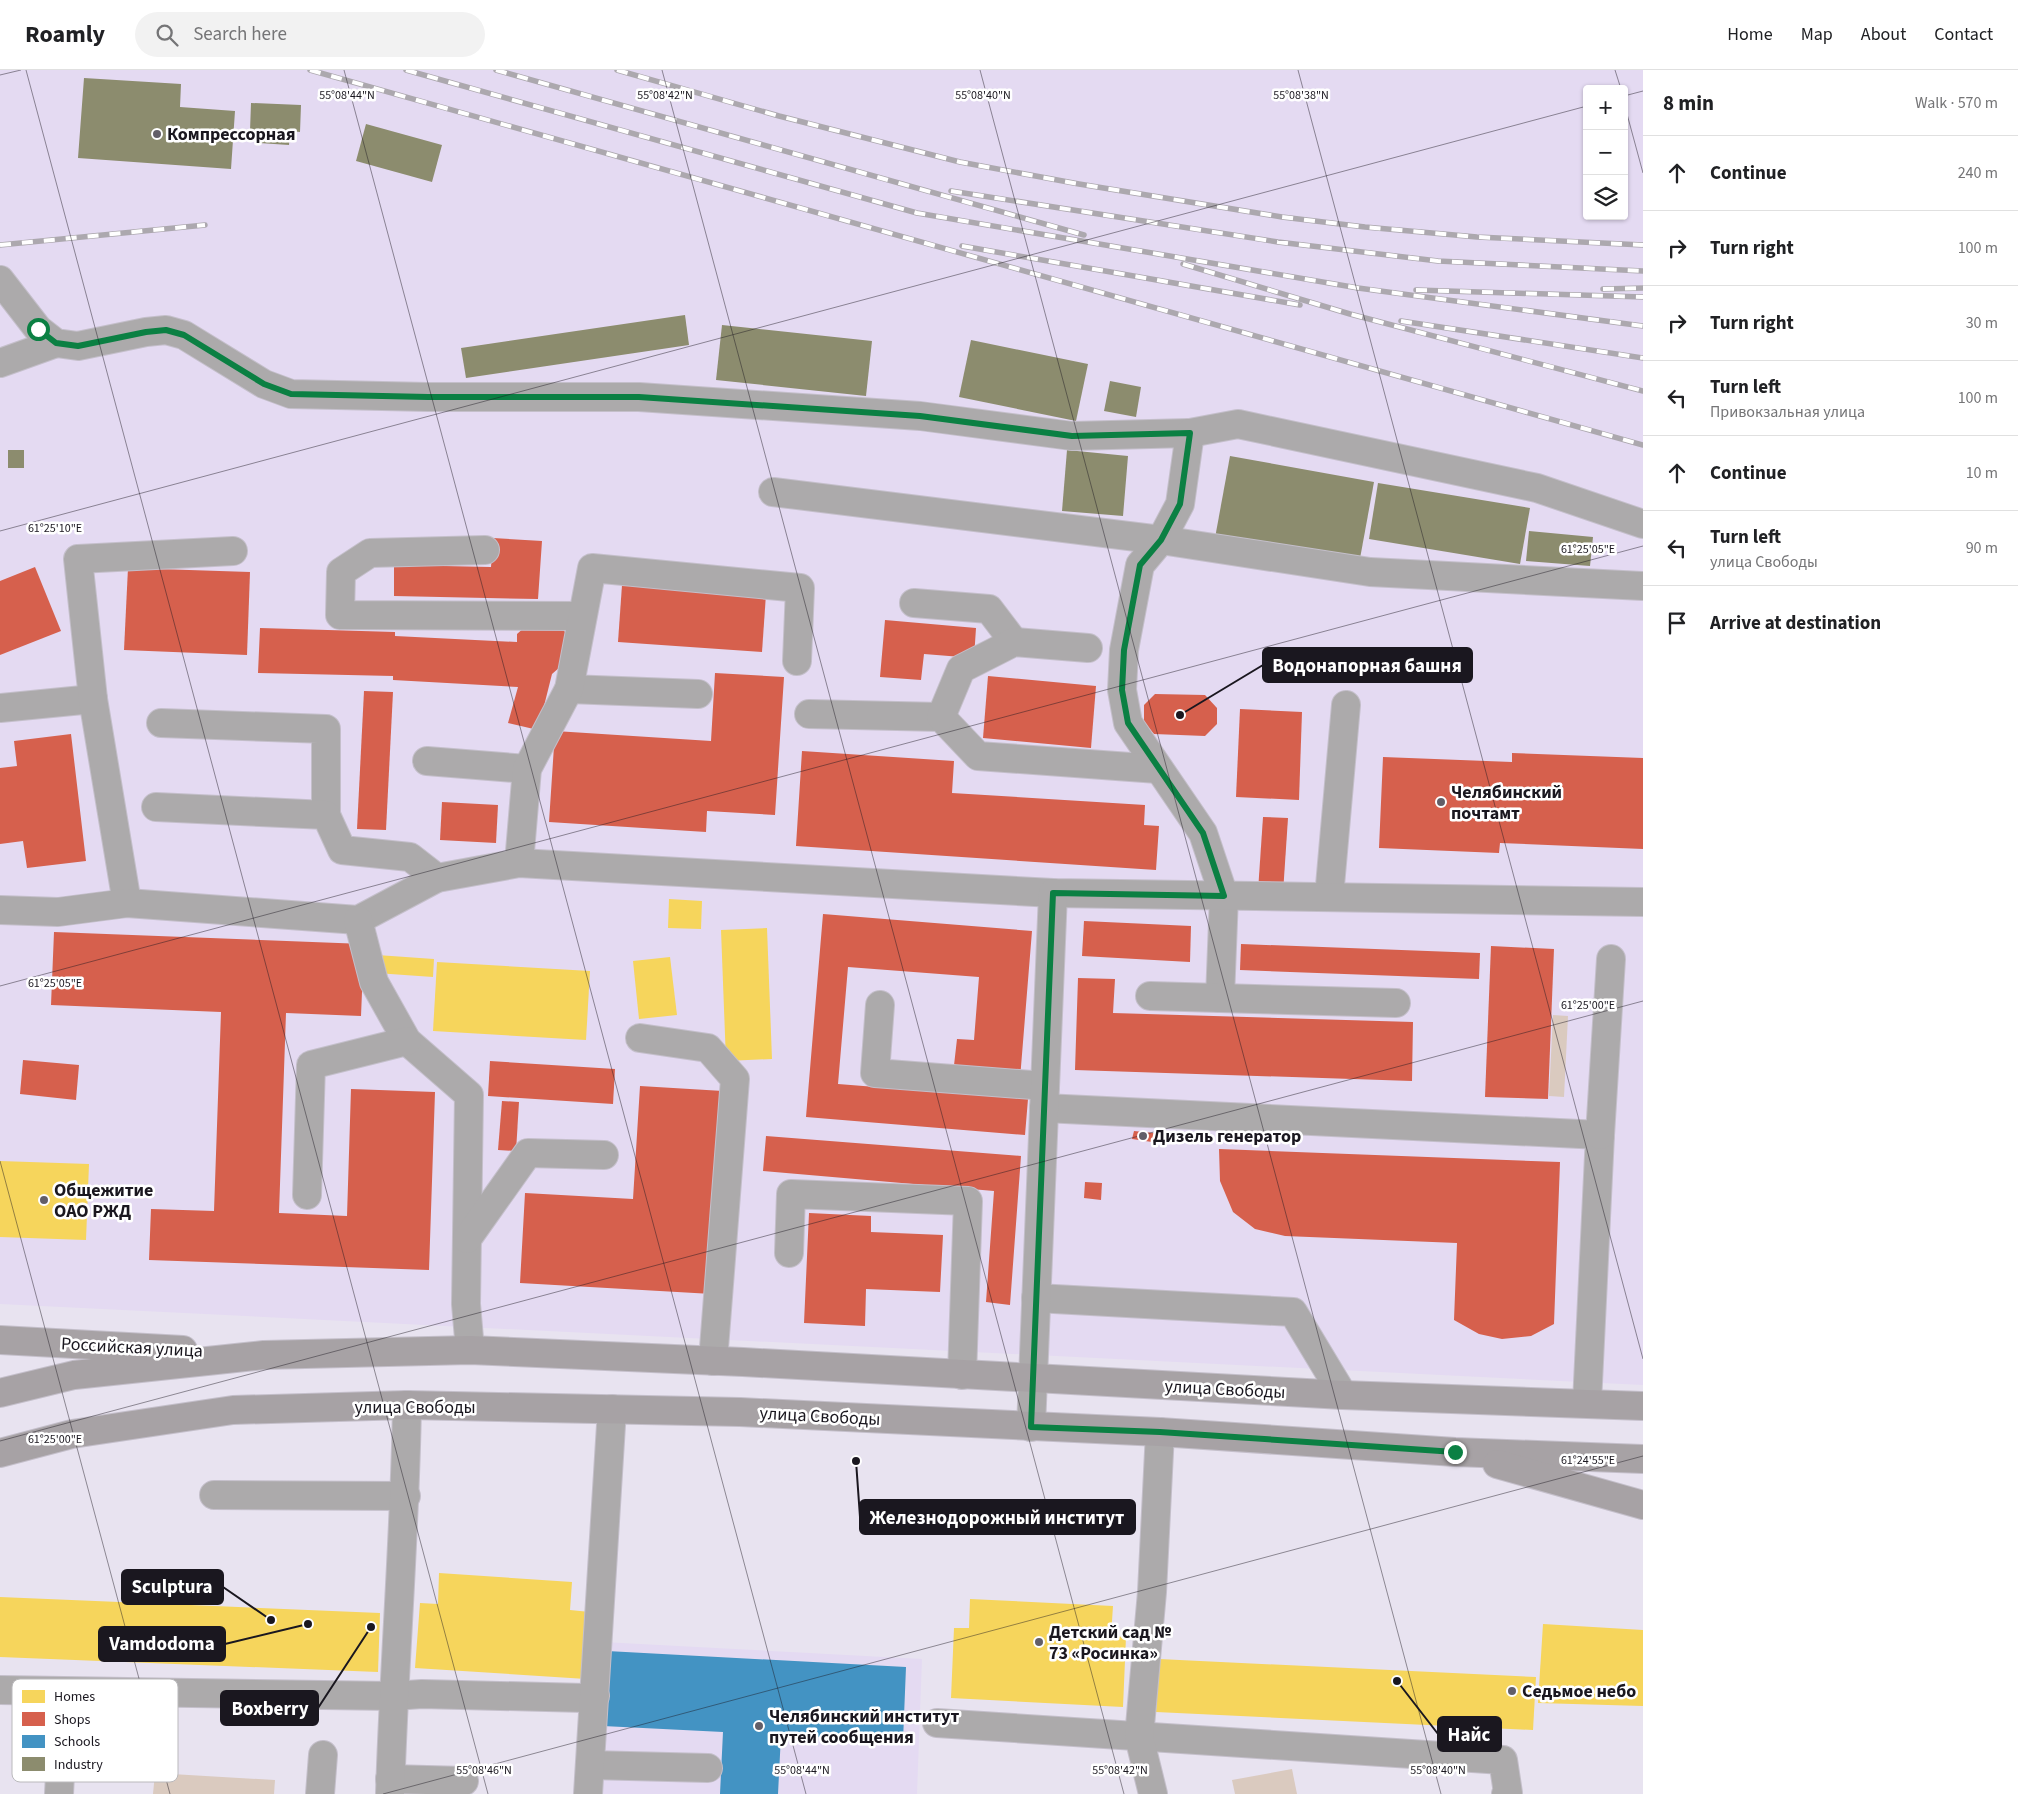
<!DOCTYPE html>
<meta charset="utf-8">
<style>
:root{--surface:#fff;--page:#f2f2f2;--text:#202124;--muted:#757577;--line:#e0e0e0}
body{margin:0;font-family:"Source Sans 3",sans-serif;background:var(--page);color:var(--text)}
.controls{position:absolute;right:15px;top:15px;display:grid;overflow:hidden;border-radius:5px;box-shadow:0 1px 4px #0004}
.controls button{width:45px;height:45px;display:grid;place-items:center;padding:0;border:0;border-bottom:1px solid var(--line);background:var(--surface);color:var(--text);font:25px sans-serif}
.stop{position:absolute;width:15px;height:15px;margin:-11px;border:4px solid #0b8043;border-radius:50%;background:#fff}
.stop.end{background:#0b8043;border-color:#fff;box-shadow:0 1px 5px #0008}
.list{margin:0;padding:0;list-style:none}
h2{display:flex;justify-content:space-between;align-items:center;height:65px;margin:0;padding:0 20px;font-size:21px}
h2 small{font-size:16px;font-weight:400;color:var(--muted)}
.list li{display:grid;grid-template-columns:32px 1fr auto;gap:15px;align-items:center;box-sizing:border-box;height:75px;padding:0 20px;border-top:1px solid var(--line)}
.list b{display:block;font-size:19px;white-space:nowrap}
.list p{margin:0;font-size:16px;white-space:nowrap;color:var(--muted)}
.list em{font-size:16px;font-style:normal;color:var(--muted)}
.icon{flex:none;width:28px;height:28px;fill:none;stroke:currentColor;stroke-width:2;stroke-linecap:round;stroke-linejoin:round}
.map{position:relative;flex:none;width:1643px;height:1724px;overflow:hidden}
header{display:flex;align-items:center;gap:30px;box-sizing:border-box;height:70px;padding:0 25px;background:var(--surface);border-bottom:1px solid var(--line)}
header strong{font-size:24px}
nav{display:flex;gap:28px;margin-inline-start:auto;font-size:18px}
.search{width:350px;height:45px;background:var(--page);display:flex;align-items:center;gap:12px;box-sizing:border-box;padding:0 18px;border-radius:28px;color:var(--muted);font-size:19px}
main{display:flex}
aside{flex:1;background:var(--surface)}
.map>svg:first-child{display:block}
.built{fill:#e4daf2;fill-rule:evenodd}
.green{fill:#dacabf}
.homes{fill:#f6d55c}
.shops{fill:#d6604d}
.schools{fill:#4393c3}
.industry{fill:#8c8c6e}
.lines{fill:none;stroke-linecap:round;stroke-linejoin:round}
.minor-casing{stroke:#c4bfca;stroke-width:30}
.major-casing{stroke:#c4bfca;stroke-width:30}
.minor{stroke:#acaaab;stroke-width:28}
.major{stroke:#a7a2a5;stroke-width:28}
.rail-casing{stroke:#aca8ae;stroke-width:5.5}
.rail{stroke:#fff;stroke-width:4;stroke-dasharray:11;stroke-linecap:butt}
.route{stroke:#0b8043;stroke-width:6}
.ticks{fill:none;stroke:#1a171f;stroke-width:1;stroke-opacity:0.45}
.poi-dot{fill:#625e68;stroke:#fff;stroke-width:2}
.labels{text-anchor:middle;stroke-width:5;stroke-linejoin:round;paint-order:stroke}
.poi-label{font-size:18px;font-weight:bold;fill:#1a171f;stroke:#fff;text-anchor:start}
.street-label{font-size:18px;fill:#1a171f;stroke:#fff}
.key{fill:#fff;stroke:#bab9bc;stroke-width:1}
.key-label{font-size:14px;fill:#1a171f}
.ticks-label{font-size:12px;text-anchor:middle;fill:#1a171f;stroke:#fff;stroke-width:5;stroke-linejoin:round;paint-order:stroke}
.leader{fill:none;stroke:#1a171f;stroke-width:2}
.callout-dot{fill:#1a171f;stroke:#fff;stroke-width:2}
.callout{fill:#1a171f;stroke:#1a171f;stroke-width:2}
.callout-label{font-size:19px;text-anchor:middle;font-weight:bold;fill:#fff}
</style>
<header>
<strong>Roamly</strong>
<div class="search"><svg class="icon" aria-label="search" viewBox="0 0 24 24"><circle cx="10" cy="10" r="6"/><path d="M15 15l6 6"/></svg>Search here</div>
<nav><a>Home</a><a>Map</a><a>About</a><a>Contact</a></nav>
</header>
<main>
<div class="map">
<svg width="1643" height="1724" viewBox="0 0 1643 1724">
<rect width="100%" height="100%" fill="#e8e3f0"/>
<g class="built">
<path d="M0,0H1643V1315L0,1234ZM1587,19H1624V146H1587Z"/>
<polygon points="602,1572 922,1589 917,1724 595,1724"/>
</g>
<g class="green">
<polygon points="1553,945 1568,946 1564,1027 1549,1026"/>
<polygon points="1292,1699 1297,1724 1235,1724 1232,1710"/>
<polygon points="155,1703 275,1710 274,1724 153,1724"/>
</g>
<g class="homes">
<polygon points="669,829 702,831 701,859 668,858"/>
<polygon points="767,858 772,989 726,991 721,860"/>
<polygon points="377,885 434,889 433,907 376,903"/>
<polygon points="670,887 677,945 639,949 633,891"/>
<polygon points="437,892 590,901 586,970 433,961"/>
<polygon points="0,1091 89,1094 86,1170 0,1167"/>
<polygon points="439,1503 572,1512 570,1540 590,1542 586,1609 415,1598 420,1533 438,1534"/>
<polygon points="0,1527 380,1543 378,1602 0,1587"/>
<polygon points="970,1529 1113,1536 1111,1566 1126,1567 1123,1637 951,1628 954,1558 969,1558"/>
<polygon points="1543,1554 1643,1560 1643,1636 1538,1633"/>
<polygon points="1159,1589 1536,1607 1533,1660 1156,1642"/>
</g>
<g class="shops">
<polygon points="493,468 542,471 538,529 394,526 394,495 491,497"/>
<polygon points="35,497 61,561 0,585 0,511"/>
<polygon points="128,498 250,502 247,585 124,580"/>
<polygon points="622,515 766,524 762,582 618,572"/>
<polygon points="534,549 556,551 570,568 568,590 552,604 538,660 508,653 518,617 393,610 393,606 258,603 260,558 395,562 395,566 517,572 517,564"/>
<polygon points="885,550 976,558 974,588 924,584 921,610 880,607"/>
<polygon points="715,603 784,607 775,745 707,741 706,762 549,752 555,661 711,671"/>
<polygon points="988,606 1096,616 1091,678 983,668"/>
<polygon points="364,621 393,622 386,760 357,759"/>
<polygon points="1155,624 1205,625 1217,638 1217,654 1205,666 1154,664 1144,652 1144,635"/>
<polygon points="1240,639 1302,642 1299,730 1236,727"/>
<polygon points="71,664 86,791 27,798 23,771 0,774 0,698 17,696 14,671"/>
<polygon points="802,681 954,691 952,723 1145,735 1144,755 1159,756 1156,800 796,776"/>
<polygon points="1512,683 1643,688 1643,779 1500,773 1499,783 1379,778 1383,687 1512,692"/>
<polygon points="442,732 498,735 496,773 440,770"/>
<polygon points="1263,747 1288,748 1283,823 1258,821"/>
<polygon points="823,844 1032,861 1020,1009 953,1004 957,969 974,970 979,907 848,897 838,1014 1028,1029 1025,1065 806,1047"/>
<polygon points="1084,851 1191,856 1190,892 1082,886"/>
<polygon points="54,862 364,874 361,946 286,943 279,1143 347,1146 351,1019 435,1022 429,1200 149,1190 151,1139 214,1141 221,942 51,935"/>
<polygon points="1241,874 1480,883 1479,909 1240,900"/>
<polygon points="1491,876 1554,879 1548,1029 1485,1027"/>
<polygon points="1078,908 1115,909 1113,943 1413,952 1412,1011 1075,1000"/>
<polygon points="23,990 79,995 76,1030 20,1024"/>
<polygon points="490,991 615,999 613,1034 488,1026"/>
<polygon points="640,1016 723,1021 712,1224 520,1213 525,1123 633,1129"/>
<polygon points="502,1031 519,1032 516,1081 498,1080"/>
<polygon points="1134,1061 1154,1063 1152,1072 1132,1069"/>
<polygon points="766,1066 1021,1086 1010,1235 986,1232 994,1121 763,1101"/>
<polygon points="1219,1079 1560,1092 1554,1254 1531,1266 1502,1269 1479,1264 1454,1250 1457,1173 1285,1166 1255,1159 1233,1142 1220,1111"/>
<polygon points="1085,1112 1102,1113 1101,1130 1084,1128"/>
<polygon points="809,1143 871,1146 871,1162 943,1165 940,1222 866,1219 865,1256 804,1253"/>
</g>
<polygon class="schools" points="607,1581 906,1597 903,1671 781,1665 778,1724 720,1724 723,1662 603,1656"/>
<g class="industry">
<polygon points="84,8 181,14 180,37 235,41 231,99 78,88"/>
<polygon points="251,33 301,35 300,62 290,61 289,75 259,73 260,62 250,61"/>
<polygon points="366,54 442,75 432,112 356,91"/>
<polygon points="685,245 689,275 466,308 461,278"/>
<polygon points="722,255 872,271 866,326 716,310"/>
<polygon points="971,270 1088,294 1076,351 959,327"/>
<polygon points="1110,311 1141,317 1136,347 1104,341"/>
<rect x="8" y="380" width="16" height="18"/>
<polygon points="1067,380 1128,386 1123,446 1062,441"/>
<polygon points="1230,386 1374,412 1359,494 1215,468"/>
<polygon points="1378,413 1530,438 1520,494 1369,469"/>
<polygon points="1529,461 1593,467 1590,496 1526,491"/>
</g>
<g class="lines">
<defs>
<g id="minor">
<polyline points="0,210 38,259 56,273 78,276 146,262 166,260 184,265 264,314 291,324 428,327 639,327 920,346 1072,366 1190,363 1180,434 1161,470 1140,495 1124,580 1122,620 1128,653 1203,763 1224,826 1220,928"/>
<polyline points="0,293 56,273"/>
<polyline points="1190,363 1238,354 1537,418 1643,454"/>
<polyline points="773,422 1161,470 1370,502 1643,516"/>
<polyline points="485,480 370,483 341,502 340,545 582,546"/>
<polyline points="914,533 989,539 1014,572"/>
<polyline points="569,619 698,624"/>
<polyline points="0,638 93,629"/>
<polyline points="809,644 941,647 978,686 1158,699"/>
<polyline points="941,647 961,599 1014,572 1088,578"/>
<polyline points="161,653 326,659 326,745"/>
<polyline points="427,691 527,699"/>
<polyline points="156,737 326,745 342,780 410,787 437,808"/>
<polyline points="519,793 527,699 569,619 592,498 800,518 797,591"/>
<polyline points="1329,827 1346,635"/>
<polyline points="127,833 93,629 78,489 233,481"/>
<polyline points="0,840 58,842 127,833 358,850 437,808 519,793 1053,823 1643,832"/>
<polyline points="358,850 374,912 407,971 469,1025 466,1234 470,1280"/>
<polyline points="1150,926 1396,933"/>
<polyline points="880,935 875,1003 1045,1016"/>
<polyline points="640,968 708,978 735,1009 713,1291"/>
<polyline points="1044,1038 1600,1065 1587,1333"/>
<polyline points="1600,1065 1611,889"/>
<polyline points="307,1125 311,995 407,971"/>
<polyline points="467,1169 528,1083 604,1085"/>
<polyline points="789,1183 791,1124 968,1131 962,1305"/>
<polyline points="1036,1228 1293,1242 1343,1325"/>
<polyline points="1031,1357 1053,823"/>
<polyline points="214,1425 406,1426"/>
<polyline points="0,1620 393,1626 422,1624 585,1628 595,1626"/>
<polyline points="937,1653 1503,1690 1508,1723 1506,1724"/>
<polyline points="590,1695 708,1698"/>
<polyline points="390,1709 464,1711"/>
<polyline points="59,1724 62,1666"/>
<polyline points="320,1724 323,1685"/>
<path d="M390,1724C394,1594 405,1465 407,1335"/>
<polyline points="588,1724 612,1339"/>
<polyline points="1153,1724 1139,1667 1152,1522 1160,1362"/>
</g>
<g id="major">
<polyline points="0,1270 183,1280"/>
<polyline points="0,1323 74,1305 264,1285 470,1280 743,1292 1343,1325 1643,1336"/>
<polyline points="0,1383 72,1364 233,1340 407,1335 740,1342 1160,1362 1455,1382 1643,1389"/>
<polyline points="1497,1394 1643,1435"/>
</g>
</defs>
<use href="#minor" class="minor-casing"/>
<use href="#major" class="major-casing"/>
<use href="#minor" class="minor"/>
<use href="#major" class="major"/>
<defs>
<g id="rail">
<polyline points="310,0 1643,375"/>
<polyline points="406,0 917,143 1358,218 1643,256"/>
<polyline points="496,0 1084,165"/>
<polyline points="617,0 779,46 960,92 1079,114 1282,147 1365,157 1477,167 1643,175"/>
<polyline points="951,121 1278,172 1438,191 1643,201"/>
<polyline points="0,175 205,155"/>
<polyline points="962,176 1300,235"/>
<polyline points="1183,194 1350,244 1643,321"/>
<polyline points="1603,219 1643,218"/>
<polyline points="1416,220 1643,227"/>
<polyline points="1401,251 1643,288"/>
</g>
</defs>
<use href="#rail" class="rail-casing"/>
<use href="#rail" class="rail"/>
</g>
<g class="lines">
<polyline class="route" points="38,259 56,273 78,276 146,262 166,260 184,265 264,314 291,324 428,327 639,327 920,346 1072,366 1190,363 1180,434 1161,470 1140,495 1124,580 1122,620 1128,653 1203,763 1224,826 1053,823 1031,1357 1160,1362 1455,1382"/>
</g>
<path class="ticks" d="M26,0L488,1724M344,0L806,1724M662,0L1124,1724M980,0L1441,1724M1298,0L1643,1289M1615,0L1621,19M0,5L21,0M1624,26L1643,21M1624,33L1643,103M0,461L1587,36M0,916L1643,476M0,1091L170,1724M0,1371L1643,931M383,1724L1643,1386"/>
<g class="poi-dot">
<circle cx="157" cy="64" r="5"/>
<circle cx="1441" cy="732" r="5"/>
<circle cx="1143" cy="1066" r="5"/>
<circle cx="44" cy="1130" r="5"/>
<circle cx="1039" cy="1572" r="5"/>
<circle cx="1512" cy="1621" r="5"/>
<circle cx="759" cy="1656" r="5"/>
</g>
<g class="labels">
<g class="poi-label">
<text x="167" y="70">Компрессорная</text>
<text x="1451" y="728">Челябинский<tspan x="1451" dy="21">почтамт</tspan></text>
<text x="1153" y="1072">Дизель генератор</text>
<text x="54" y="1126">Общежитие<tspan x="54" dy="21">ОАО РЖД</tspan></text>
<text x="1049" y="1568">Детский сад №<tspan x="1049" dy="21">73 «Росинка»</tspan></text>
<text x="1522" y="1627">Седьмое небо</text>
<text x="769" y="1652">Челябинский институт<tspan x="769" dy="21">путей сообщения</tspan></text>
</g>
<g class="street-label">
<text transform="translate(132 1277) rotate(3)" y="6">Российская улица</text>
<text transform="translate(1225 1319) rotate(3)" y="6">улица Свободы</text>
<text x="415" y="1343">улица Свободы</text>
<text transform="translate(820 1346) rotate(3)" y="6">улица Свободы</text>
</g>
</g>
<rect x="12" y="1609" width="166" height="103" rx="8" class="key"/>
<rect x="22" y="1620" width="23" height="13" fill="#f6d55c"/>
<rect x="22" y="1642" width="23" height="14" fill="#d6604d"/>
<rect x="22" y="1665" width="23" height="13" fill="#4393c3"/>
<rect x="22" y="1687" width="23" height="14" fill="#8c8c6e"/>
<g class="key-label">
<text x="54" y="1631">Homes</text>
<text x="54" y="1654">Shops</text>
<text x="54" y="1676">Schools</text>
<text x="54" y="1699">Industry</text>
</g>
<g class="ticks-label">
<text x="347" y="29">55°08'44"N</text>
<text x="665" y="29">55°08'42"N</text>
<text x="983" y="29">55°08'40"N</text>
<text x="1301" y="29">55°08'38"N</text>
<text x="55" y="462">61°25'10"E</text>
<text x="1588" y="483">61°25'05"E</text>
<text x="55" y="917">61°25'05"E</text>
<text x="1588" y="939">61°25'00"E</text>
<text x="55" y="1373">61°25'00"E</text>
<text x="1588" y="1394">61°24'55"E</text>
<text x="484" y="1704">55°08'46"N</text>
<text x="802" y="1704">55°08'44"N</text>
<text x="1120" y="1704">55°08'42"N</text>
<text x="1438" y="1704">55°08'40"N</text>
</g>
<path class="leader" d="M1180 645L1263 595M856 1391L860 1447M271 1550L223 1517M308 1554L225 1574M371 1557L318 1638M1397 1611L1438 1664"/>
<g class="callout-dot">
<circle cx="1180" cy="645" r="5"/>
<circle cx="856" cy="1391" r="5"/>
<circle cx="271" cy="1550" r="5"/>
<circle cx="308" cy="1554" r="5"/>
<circle cx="371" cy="1557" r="5"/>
<circle cx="1397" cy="1611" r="5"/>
</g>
<g class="callout">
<rect x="1263" y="578" width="209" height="34" rx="5"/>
<rect x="860" y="1430" width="275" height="34" rx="5"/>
<rect x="122" y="1500" width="101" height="34" rx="5"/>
<rect x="99" y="1557" width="126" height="34" rx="5"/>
<rect x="221" y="1621" width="97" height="34" rx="5"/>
<rect x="1438" y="1647" width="63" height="34" rx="5"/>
</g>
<g class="callout-label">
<text x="1367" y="602">Водонапорная башня</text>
<text x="997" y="1454">Железнодорожный институт</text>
<text x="172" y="1523">Sculptura</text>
<text x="162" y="1580">Vamdodoma</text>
<text x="270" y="1645">Boxberry</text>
<text x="1469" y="1671">Найс</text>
</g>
</svg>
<div class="controls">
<button>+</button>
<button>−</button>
<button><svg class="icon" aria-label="layers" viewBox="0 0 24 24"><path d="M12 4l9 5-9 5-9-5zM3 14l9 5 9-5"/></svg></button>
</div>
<div class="stop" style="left:38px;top:259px"></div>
<div class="stop end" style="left:1455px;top:1382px"></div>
</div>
<aside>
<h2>8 min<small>Walk · 570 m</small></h2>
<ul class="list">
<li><svg class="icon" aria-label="ahead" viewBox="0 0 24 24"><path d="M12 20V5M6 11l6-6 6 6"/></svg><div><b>Continue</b></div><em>240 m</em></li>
<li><svg class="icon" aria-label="right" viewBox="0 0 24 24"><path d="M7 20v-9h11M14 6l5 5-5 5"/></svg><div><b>Turn right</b></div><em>100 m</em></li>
<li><svg class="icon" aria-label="right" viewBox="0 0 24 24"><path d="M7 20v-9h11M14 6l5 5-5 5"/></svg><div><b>Turn right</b></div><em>30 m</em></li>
<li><svg class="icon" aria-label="left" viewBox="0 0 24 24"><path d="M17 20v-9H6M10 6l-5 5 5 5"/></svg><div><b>Turn left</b><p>Привокзальная улица</p></div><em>100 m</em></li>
<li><svg class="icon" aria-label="ahead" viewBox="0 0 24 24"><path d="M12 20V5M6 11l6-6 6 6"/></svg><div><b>Continue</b></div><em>10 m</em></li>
<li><svg class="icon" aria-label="left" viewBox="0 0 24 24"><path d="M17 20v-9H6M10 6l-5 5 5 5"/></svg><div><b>Turn left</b><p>улица Свободы</p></div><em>90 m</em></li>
<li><svg class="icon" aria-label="arrive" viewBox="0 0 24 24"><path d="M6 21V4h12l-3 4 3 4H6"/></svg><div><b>Arrive at destination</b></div></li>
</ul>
</aside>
</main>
